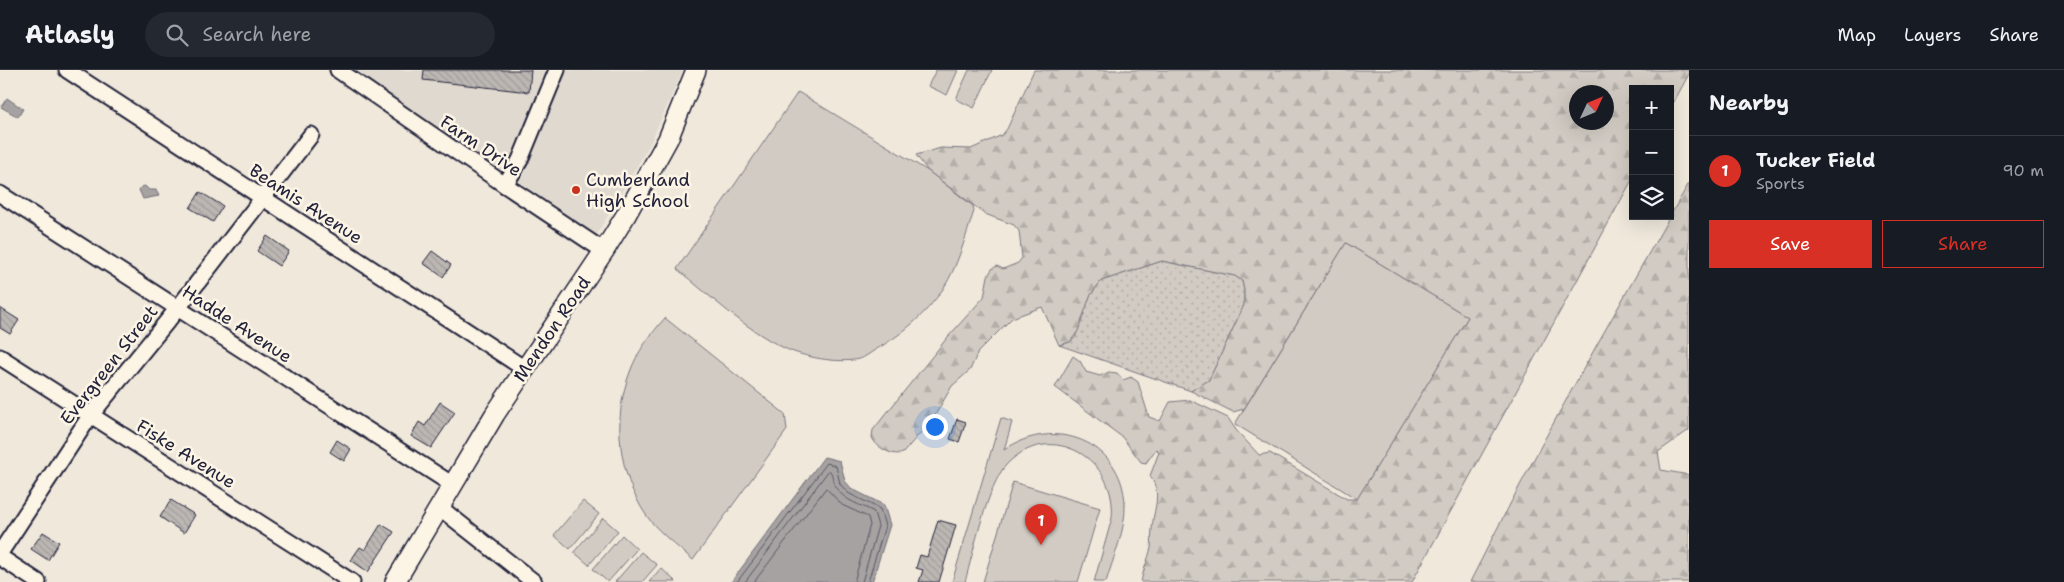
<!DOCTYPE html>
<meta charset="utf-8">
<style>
:root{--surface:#171b24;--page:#242831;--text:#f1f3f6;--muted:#9ea1a6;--line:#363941;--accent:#d93025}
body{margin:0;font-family:"Shantell Sans",sans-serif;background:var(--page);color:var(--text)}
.controls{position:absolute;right:15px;top:15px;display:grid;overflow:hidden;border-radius:0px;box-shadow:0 5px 20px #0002}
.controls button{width:45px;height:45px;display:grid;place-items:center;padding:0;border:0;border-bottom:1px solid var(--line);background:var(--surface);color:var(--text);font:25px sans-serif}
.compass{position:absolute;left:1569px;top:15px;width:45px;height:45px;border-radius:50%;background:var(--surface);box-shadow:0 5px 20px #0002;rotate:46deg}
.you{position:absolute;left:934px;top:356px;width:18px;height:18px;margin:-12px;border:4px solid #fff;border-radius:50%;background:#1a73e8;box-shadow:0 0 0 8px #1a73e833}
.badge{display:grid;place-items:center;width:32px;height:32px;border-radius:50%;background:var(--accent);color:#fff;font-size:16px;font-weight:700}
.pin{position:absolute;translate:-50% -41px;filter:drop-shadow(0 1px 2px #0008)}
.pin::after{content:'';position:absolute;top:26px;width:18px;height:15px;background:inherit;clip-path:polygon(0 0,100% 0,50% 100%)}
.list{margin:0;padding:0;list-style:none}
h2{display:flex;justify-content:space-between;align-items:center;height:65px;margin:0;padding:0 20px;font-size:21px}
h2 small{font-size:16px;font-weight:400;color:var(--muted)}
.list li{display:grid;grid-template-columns:32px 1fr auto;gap:15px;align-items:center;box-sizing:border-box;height:70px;padding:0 20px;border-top:1px solid var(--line)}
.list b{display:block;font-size:19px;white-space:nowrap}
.list p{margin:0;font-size:16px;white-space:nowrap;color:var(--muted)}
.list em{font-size:16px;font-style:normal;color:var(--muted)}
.actions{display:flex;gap:10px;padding:15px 20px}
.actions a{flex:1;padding:11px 0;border:1px solid var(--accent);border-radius:0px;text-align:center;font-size:18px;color:var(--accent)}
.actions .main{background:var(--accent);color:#fff}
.icon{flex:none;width:28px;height:28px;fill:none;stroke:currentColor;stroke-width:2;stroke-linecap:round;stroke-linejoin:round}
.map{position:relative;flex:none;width:1689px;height:512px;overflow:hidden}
header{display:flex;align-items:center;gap:30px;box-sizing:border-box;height:70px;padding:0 25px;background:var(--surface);border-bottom:1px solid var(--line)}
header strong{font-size:24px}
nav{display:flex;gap:28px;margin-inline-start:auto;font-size:18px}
.search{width:350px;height:45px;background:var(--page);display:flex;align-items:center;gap:12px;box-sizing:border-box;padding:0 18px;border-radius:28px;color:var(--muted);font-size:19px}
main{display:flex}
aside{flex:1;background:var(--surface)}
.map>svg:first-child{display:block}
.built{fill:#e0d9cf}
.grass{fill:url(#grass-dots);stroke:#7a767f}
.forest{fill:url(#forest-firs);stroke:#7a767f;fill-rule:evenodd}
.park{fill:#d1cbc3;stroke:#7a767f}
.water{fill:#a6a2a2;stroke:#716f79}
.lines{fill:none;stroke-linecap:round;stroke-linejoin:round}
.shore{stroke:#575564;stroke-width:1}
.building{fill:url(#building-back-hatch);stroke:#22223b}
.minor-casing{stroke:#22223b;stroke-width:19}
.major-casing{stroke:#22223b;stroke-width:22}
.minor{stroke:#fcf5e5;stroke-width:15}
.major{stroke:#fcf5e5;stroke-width:19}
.poi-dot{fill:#c8321e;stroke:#fcf5e5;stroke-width:2}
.labels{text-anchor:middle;stroke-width:5;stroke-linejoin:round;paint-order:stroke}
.street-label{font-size:18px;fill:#22223b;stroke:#fcf5e5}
.poi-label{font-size:18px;fill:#22223b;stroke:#fcf5e5;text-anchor:start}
</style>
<header>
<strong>Atlasly</strong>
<div class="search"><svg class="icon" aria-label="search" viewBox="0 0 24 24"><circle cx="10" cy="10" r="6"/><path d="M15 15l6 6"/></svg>Search here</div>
<nav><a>Map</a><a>Layers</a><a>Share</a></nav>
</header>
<main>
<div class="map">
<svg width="1689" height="512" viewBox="0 0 1689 512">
<defs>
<pattern id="grass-dots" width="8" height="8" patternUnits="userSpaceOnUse" patternTransform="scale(1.25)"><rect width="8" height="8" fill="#d1cbc3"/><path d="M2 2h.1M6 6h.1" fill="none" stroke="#b3aea8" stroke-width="1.8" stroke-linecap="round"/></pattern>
<pattern id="forest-firs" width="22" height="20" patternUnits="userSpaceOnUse" patternTransform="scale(1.25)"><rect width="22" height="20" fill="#d1cbc3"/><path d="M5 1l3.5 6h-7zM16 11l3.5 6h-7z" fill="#b3aea8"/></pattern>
<pattern id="building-back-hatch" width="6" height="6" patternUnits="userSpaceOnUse" patternTransform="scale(1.25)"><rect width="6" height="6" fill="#bcb7b3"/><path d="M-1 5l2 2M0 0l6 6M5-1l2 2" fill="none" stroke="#a19d9b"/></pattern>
</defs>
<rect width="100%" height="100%" fill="#efe8db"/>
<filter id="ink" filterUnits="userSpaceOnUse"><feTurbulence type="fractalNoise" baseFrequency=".02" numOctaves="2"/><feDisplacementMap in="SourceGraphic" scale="10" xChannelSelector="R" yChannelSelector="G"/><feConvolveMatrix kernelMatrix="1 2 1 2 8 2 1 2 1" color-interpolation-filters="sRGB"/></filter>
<g filter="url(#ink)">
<polygon class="built" points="351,0 683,0 650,74 596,166"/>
<polygon class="grass" points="1162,191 1235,206 1242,211 1244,220 1244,235 1209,310 1191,321 1059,275 1070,272 1075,268 1090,226 1101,211"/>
<g class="forest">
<path d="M1034,0H1689V4L1670,39V19H1633V108L1412,512H1141C1143,500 1148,490 1151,478C1152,472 1151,465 1152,459C1153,439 1163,425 1150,406L1159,382L1156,379L1146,393L1141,392L1122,367L1055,317L1073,286L1080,291L1086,302L1100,306L1109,302L1117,303L1123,310L1131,307L1138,312L1149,347L1160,351L1170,332L1190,330L1228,348L1236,360L1259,385L1270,383L1347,429H1357L1468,247L1346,173L1244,339L1233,342L1191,321L1209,310L1244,235V220L1242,211L1235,206L1162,191L1101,211L1090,226L1078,261L1070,272L1059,275L1042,237L1012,248L978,282L970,300L952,316L934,347L903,383C893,387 875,377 872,367L873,360L947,268L984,227L988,206L992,199L997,196L1003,199L1018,193L1022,188L1019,161L1014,155L985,144L928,101L916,85L941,78L971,79L1002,65L1007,59ZM1576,22H1606V52H1576Z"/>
<path d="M1689,113V360L1658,382L1661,400L1689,405V512H1470C1538,376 1614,244 1689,113Z"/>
</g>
<g class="park">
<polygon points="936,0 958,0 947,25 928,16"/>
<polygon points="969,0 992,0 974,38 956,29"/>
<path d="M798,22L928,101L973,136L974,141C965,168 958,196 943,219C925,245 903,264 875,280C870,283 864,288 859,289C838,294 803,287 784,278C745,259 710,226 677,199Z"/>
<polygon points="1346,173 1468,247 1357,429 1235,354"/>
<path d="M665,248L785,344L787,360L693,490C677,476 658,462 646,445C618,403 612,349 630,302C637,282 651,264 665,248Z"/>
<path d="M1001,348L1012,352L1004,380C1053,346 1122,370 1125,434C1126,460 1113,488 1106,512H1094L1112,448C1118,389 1051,349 1007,394C988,413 973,483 965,512H952Z"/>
<polygon points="1013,412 1100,438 1078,512 983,512"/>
<polygon points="583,431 599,444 570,479 554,465"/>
<polygon points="603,448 618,461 589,495 574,482"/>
<polygon points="622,465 637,479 608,512 593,499"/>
<polygon points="641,482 657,495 642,512 615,512"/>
<polygon points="661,498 676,512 649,512"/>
</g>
<g class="water">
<polygon points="7,28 23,39 18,47 1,37"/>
<polygon points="145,116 149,120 156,120 159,126 143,129 139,120 141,117"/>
<polygon points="824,387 840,391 845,411 852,419 884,435 890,455 872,512 731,512"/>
</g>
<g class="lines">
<g class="shore">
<polyline points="737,512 827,393 836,396 840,414 848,423 880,439 885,456 868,512"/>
<path d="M745,512L829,400C834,405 832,413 836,418C846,432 860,434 874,442L878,456L862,512"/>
<polyline points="754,512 826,418 842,435 868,447 870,455 854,512"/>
</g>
</g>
<g class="building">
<polygon points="424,0 531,0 529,22 423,10"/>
<polygon points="200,122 223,136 213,152 190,138"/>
<polygon points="267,166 289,181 279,196 257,181"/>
<polygon points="432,181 451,195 443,207 423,193"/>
<polygon points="0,238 19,250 10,264 0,258"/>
<polygon points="440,332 455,342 431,378 411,366 419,352 425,356"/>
<polygon points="957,349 966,352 959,372 950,369"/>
<polygon points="337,370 351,379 344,391 330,382"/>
<polygon points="171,430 195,445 184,463 160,447"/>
<polygon points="938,450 956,455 939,512 919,512 923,500 916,498 920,485 927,487"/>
<polygon points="381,454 394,462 368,502 351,490 360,477 365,480"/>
<polygon points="43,462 59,472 48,490 31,479"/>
</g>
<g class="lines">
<defs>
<g id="minor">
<polyline points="67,0 525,299"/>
<polyline points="338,0 505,115 604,181"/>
<polyline points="505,115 520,90 557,0"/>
<polyline points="0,124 453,415"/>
<polyline points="0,287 352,512"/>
<polyline points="439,437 534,512"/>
<polyline points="0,483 90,346 178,238 311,65"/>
<polyline points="0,487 38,512"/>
</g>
<polyline id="major" points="395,512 495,344 604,181 626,145 668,69 696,0"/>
</defs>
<use href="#minor" class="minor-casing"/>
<use href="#major" class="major-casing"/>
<use href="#minor" class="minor"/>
<use href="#major" class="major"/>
</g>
</g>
<circle class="poi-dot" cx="576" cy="120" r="5"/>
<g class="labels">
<g class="street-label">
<text transform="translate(481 76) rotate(34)" y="6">Farm Drive</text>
<text transform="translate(306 134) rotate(33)" y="6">Beamis Avenue</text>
<text transform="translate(237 254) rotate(33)" y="6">Hadde Avenue</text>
<text transform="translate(552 259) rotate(-56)" y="6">Mendon Road</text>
<text transform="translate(109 295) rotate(-52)" y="6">Evergreen Street</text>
<text transform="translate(186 384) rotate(32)" y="6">Fiske Avenue</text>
</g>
<g class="poi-label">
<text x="586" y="116">Cumberland<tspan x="586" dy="21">High School</tspan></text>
</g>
</g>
</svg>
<div class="controls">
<button>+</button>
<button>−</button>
<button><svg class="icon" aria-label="layers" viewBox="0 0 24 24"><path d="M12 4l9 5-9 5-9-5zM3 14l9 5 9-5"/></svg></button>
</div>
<svg class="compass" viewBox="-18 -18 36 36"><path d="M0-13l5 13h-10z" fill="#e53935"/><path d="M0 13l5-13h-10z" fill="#9ea1a6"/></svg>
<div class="you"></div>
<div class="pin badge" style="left:1041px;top:475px">1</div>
</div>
<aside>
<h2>Nearby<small></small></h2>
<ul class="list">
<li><span class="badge">1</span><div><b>Tucker Field</b><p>Sports</p></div><em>90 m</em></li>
</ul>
<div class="actions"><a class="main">Save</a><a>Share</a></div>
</aside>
</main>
